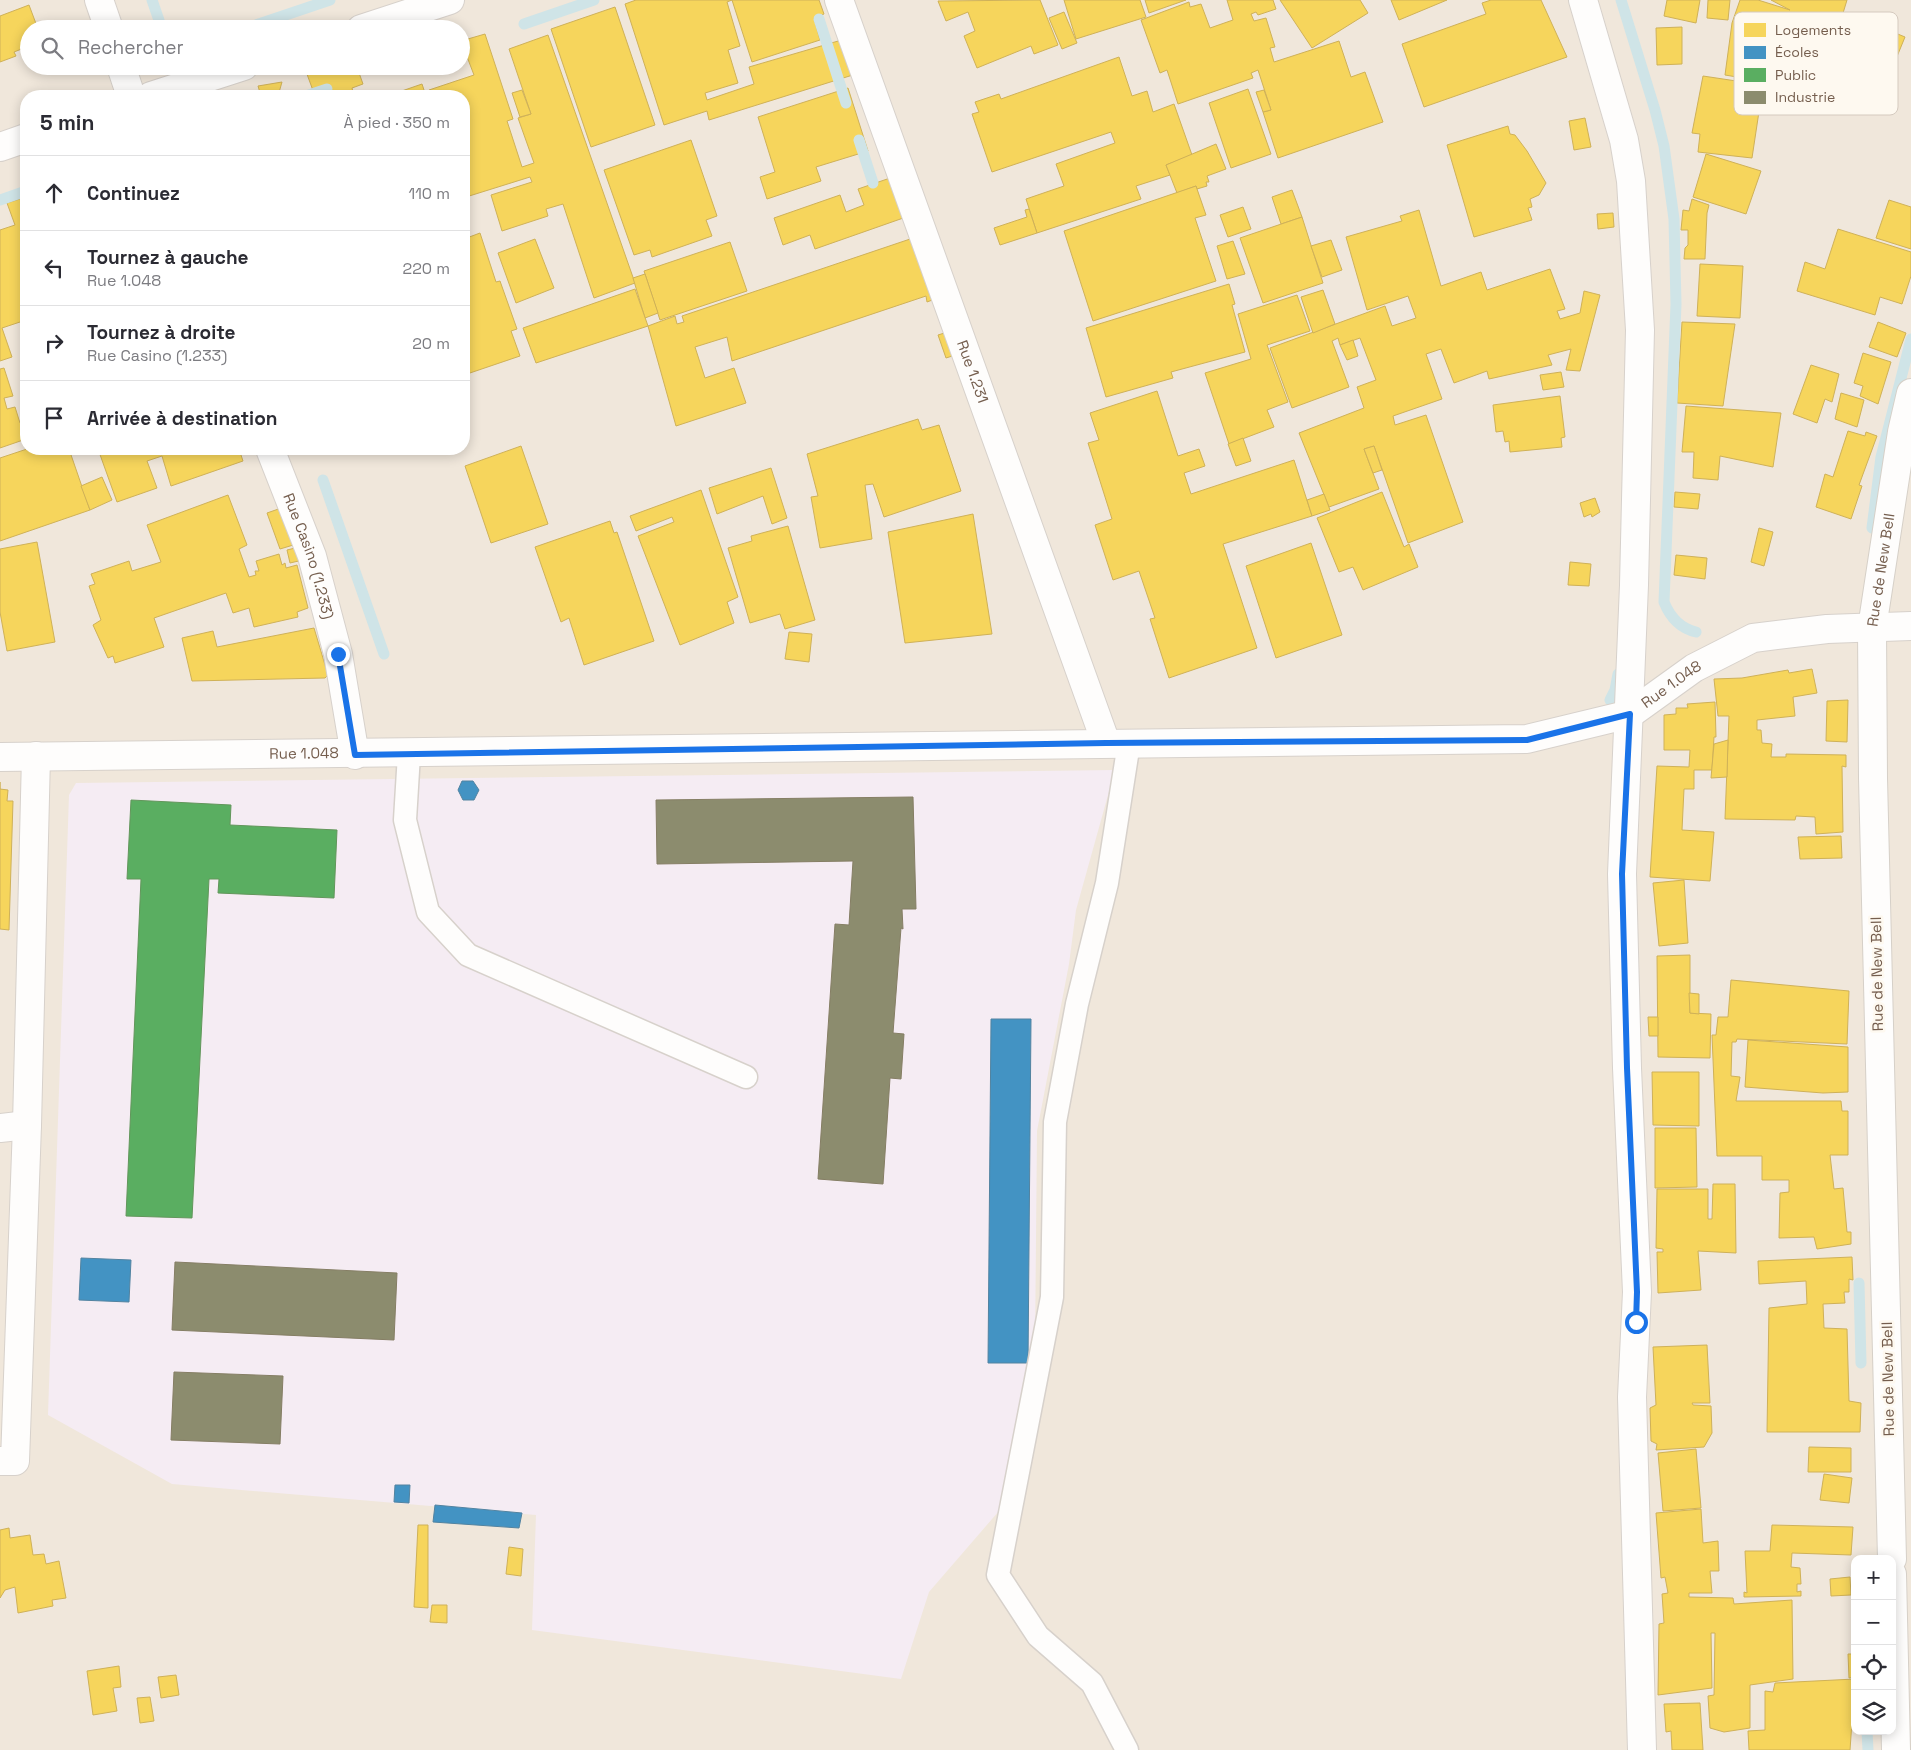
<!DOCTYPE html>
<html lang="fr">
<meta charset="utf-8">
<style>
:root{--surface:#fff;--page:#f7f7f7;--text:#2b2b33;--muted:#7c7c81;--line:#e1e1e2}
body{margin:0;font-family:"Space Grotesk",sans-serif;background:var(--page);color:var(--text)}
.controls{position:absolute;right:15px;bottom:15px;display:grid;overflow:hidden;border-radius:10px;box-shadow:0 2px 12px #0003}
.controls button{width:45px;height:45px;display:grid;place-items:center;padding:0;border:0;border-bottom:1px solid var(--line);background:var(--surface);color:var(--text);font:25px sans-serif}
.stop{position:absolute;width:15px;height:15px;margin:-11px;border:4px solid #1a73e8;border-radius:50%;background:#fff}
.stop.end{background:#1a73e8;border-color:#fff;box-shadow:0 1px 5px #0008}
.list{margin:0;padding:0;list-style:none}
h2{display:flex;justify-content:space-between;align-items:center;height:65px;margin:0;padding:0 20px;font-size:21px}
h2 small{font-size:16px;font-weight:400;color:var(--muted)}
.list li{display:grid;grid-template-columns:32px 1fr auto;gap:15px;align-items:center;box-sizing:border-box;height:75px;padding:0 20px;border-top:1px solid var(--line)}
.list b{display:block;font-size:19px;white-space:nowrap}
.list p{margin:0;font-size:16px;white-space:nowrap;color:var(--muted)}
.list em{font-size:16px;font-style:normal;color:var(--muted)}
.icon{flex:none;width:28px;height:28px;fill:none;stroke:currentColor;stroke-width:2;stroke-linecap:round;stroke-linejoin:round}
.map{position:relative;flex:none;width:1911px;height:1750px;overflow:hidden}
.search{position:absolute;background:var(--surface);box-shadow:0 2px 12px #0003;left:20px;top:20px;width:450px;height:55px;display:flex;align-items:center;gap:12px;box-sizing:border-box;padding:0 18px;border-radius:28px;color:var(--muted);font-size:19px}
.panel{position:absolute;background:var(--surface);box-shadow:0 2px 12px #0003;left:20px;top:90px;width:450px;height:365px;border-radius:20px}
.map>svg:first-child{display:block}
.residential{fill:#f0e7db;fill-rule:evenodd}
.education{fill:#f5ecf3}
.homes{fill:#f6d55c;stroke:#cfb158}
.schools{fill:#4393c3;stroke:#5283a0}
.public{fill:#5aae61;stroke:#62965b}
.industry{fill:#8c8c6e;stroke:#857e64}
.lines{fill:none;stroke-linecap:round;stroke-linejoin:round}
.stream{stroke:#cfe4e7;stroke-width:11}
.lane-casing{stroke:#d7d1cb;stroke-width:25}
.street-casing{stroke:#d7d1cb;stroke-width:30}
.secondary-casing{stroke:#d6d0c8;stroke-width:30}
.lane{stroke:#fefdfc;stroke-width:22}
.street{stroke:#fefdfc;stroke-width:28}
.secondary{stroke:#fefdfc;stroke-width:28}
.route{stroke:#1a73e8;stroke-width:6}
.labels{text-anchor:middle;stroke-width:5;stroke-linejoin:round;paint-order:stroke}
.street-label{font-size:15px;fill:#755e4e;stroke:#fef9f0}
.key{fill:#fef9f0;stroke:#d5cabf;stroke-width:1}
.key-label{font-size:14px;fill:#755e4e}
</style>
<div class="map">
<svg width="1911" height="1750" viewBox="0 0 1911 1750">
<rect width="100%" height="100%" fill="#f8f4ed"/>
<path class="residential" d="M0,0H1911V1750H0ZM29,29H461V66H29ZM26,96H464V449H26ZM1855,1559H1892V1731H1855Z"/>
<polygon class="education" points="1115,770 1076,910 1069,964 1037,1131 1035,1346 1005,1504 929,1592 901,1679 532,1630 536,1515 172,1484 48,1415 69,795 76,783"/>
<g class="homes">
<polygon points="636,0 819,0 824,14 814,18 820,40 752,62 732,0 727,2 740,46 728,50 738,83 705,93 707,100 754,84 749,67 845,39 856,74 709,120 707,111 664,125 625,4"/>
<polygon points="1040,0 1058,45 1034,54 1031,46 977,68 964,36 975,31 968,12 946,21 938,1"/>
<polygon points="1064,0 1140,0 1146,17 1076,39"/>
<polygon points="1145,0 1186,0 1149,13"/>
<polygon points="1227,0 1273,0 1276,9 1258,15 1256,12 1251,14 1254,21 1266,18 1275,47 1270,48 1274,62 1339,41 1351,77 1365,72 1383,122 1278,158 1263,112 1271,110 1258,70 1251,73 1253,78 1178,104 1167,70 1160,73 1141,20 1189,2 1190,7 1201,4 1210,28 1233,20"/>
<polygon points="1280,0 1360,0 1368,13 1312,48"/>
<polygon points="1391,0 1447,0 1399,20"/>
<polygon points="1491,0 1541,0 1567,57 1424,107 1402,44 1486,14 1482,3"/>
<polygon points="1667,0 1700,0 1696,23 1664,16"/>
<polygon points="1708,0 1730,0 1728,20 1707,18"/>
<polygon points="1740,0 1758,0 1790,10 1771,0 1847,0 1840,23 1837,21 1827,48 1784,35 1783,39 1793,42 1791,54 1799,55 1798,60 1814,63 1808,89 1725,75 1732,23"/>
<polygon points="29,5 38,29 29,29 29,46 14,52 16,56 0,62 0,16"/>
<polygon points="615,7 655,125 591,147 551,29"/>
<polygon points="1064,12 1077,43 1062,49 1049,18"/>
<polygon points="1876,25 1905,37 1889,76 1897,79 1889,97 1855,85"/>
<polygon points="1682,27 1682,64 1657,65 1656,28"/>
<polygon points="485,34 513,119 507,121 522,167 534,163 518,118 531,114 509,49 548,35 635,283 594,298 563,204 546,209 548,216 502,231 491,195 532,182 530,177 466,197 464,192 464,96 431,96 429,90 474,75 461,41"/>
<polygon points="1119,57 1132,96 1147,91 1153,112 1174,104 1192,155 1166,165 1170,175 1136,186 1141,199 1037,233 1026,199 1064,186 1056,164 1115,143 1111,132 992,172 972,114 979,112 975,102 999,94 1001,99"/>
<polygon points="304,66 344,66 347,74 358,70 363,84 352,88 354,96 315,96"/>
<polygon points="1703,76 1763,85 1752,158 1698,152 1700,134 1692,133"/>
<polygon points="282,82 278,96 261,96 258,86"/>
<polygon points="422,84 426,96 397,96 396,93"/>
<polygon points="848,88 868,151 816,167 821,181 767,199 760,177 775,172 758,117"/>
<polygon points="1248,89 1271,154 1231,168 1209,103"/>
<polygon points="522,90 531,114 520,117 512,93"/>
<polygon points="1264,90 1271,110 1263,112 1256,92"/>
<polygon points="1585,118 1591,147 1574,150 1569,121"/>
<polygon points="1508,126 1510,134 1515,135 1527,151 1546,183 1539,195 1530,199 1532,207 1528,208 1532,220 1474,237 1447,145"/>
<polygon points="691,140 717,216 706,220 712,236 652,257 650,250 634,255 604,170"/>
<polygon points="1216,144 1226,169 1207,176 1209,182 1206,182 1207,186 1197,189 1196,186 1177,193 1166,165"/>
<polygon points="1706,154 1761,171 1746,214 1693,197"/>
<polygon points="896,176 909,216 815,249 810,235 783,245 774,218 840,195 846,212 864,205 858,189"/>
<polygon points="1196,186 1206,215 1195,218 1216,281 1093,321 1064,231"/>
<polygon points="1292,190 1302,217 1281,224 1272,197"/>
<polygon points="26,197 26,320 2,328 12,357 0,361 0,230 15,225 7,203"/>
<polygon points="1692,199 1709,205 1707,213 1705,259 1684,259 1685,248 1688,245 1688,230 1681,230 1683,210 1689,211"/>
<polygon points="1889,200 1911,207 1911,249 1876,238"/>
<polygon points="1243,207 1251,229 1228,237 1220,215"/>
<polygon points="1029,209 1037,233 1000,245 994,228 1027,217 1025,210"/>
<polygon points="1419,210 1441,286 1481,272 1487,290 1550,269 1565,309 1557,311 1560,319 1580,313 1584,291 1600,295 1580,371 1566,370 1571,349 1548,355 1552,365 1489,379 1487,371 1454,383 1441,349 1426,354 1442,399 1393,416 1395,425 1426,415 1463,522 1408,543 1374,446 1364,449 1379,489 1329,507 1299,433 1364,408 1357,387 1376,380 1360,338 1340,345 1338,338 1332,341 1349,387 1292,408 1270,348 1385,306 1392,326 1416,318 1408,296 1367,310 1346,237 1402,221 1400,216"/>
<polygon points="1613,213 1614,227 1598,229 1597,214"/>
<polygon points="1302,217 1323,283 1263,303 1240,238"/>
<polygon points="1838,229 1911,252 1911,276 1902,304 1880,297 1875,315 1797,291 1805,262 1825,269"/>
<polygon points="480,233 496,282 500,281 517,329 511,331 520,356 464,375 464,239"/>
<polygon points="922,235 943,296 927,302 926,296 732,361 727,337 695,347 705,378 734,368 746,403 676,426 648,326 675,316 677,324 684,322 682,316"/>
<polygon points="535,239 554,288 516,303 498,253"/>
<polygon points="1331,240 1342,270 1322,277 1311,246"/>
<polygon points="1233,241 1245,274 1227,279 1217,246"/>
<polygon points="730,242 747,291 660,320 644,271"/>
<polygon points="1700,264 1743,266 1740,318 1697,316"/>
<polygon points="645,274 658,313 645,318 633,278"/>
<polygon points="1229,284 1235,304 1232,305 1245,352 1171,372 1173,378 1106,397 1086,328"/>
<polygon points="635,289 648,326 536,363 523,328"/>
<polygon points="1323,290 1335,324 1313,333 1301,297"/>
<polygon points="1297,295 1310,331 1267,345 1288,402 1267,410 1274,427 1229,444 1205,373 1251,359 1238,314"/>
<polygon points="1682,322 1735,324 1723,406 1677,403"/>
<polygon points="1878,322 1906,333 1897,357 1869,347"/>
<polygon points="954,330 962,353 946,358 938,335"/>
<polygon points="1353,340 1358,356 1347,360 1340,345"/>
<polygon points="1863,353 1891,362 1878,404 1860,396 1863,386 1854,383"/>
<polygon points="1811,365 1839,374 1832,402 1825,399 1817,423 1793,414"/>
<polygon points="4,368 13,396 4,398 7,409 15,407 20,423 24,422 26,439 0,448 0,369"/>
<polygon points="1561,372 1564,387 1543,390 1540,375"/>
<polygon points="1157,391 1178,456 1199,449 1205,466 1184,473 1191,494 1294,460 1312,516 1223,544 1257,648 1169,678 1150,619 1155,618 1139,571 1113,580 1095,525 1112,519 1088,443 1099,440 1090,413"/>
<polygon points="1841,393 1864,400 1857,427 1835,419"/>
<polygon points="1560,396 1565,437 1561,438 1562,447 1510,452 1509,441 1505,442 1503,431 1496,432 1493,405"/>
<polygon points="1686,406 1781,413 1773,467 1720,456 1718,480 1693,478 1694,452 1682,452"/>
<polygon points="918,419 922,430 939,425 961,491 884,517 873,484 865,485 872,539 820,548 811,497 818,496 807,454"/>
<polygon points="1848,431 1865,436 1866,432 1877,436 1859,485 1862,486 1851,519 1816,507 1825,474 1833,477"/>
<polygon points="1243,438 1251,461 1236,466 1228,444"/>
<polygon points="521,446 548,524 491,543 465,466"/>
<polygon points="1374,446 1382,470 1373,473 1364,449"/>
<polygon points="27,449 69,449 90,510 0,541 0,458"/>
<polygon points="98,449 239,449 243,461 171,486 162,456 147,461 157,488 117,502"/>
<polygon points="771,468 787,518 772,524 763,496 717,514 709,488"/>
<polygon points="102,477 112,500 90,510 81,486"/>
<polygon points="701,490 738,597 727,602 734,623 680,645 638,536 674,522 672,517 636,531 630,516"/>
<polygon points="1382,492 1404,547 1409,544 1418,567 1363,590 1353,567 1339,572 1317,518"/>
<polygon points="1675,492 1700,494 1698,509 1674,507"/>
<polygon points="1324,494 1330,510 1312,516 1307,500"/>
<polygon points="228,495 247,545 239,549 249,577 256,575 255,571 259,571 256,561 279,554 282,565 285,563 286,568 297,565 308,608 297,612 298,617 254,627 249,608 233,613 226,593 154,618 164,647 115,663 113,656 108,658 93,625 101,620 89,586 95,584 91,574 129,561 132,571 161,562 147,525"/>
<polygon points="1595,498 1600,512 1592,517 1591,514 1584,517 1580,503"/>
<polygon points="287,506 300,543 280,549 267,513"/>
<polygon points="973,514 992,634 905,643 888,532"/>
<polygon points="610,521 614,533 617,532 654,641 584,665 569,618 561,622 535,547"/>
<polygon points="788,526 815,620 785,629 780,614 750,623 728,548 752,541 751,536"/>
<polygon points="1759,528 1773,532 1764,566 1751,562"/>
<polygon points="37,542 55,642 7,651 0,612 0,549"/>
<polygon points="1311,543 1342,635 1276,658 1246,566"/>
<polygon points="303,546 307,559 290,563 287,550"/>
<polygon points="1676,555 1707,558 1705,579 1674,575"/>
<polygon points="1570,562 1591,564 1589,586 1568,585"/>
<polygon points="314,628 328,675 325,678 192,681 182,638 213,631 217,647"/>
<polygon points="789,632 812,634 809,662 785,659"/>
<polygon points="1812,669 1817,693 1793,697 1795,716 1757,720 1757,730 1761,730 1762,743 1772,744 1771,757 1786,757 1786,754 1846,755 1846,767 1842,766 1843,832 1816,834 1815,817 1796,816 1795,820 1725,819 1729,716 1718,716 1714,679 1742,678 1788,670 1789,673"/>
<polygon points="1848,700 1847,742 1826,741 1827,701"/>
<polygon points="1715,702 1716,737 1714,737 1712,770 1694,770 1694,789 1684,789 1682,830 1714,832 1710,881 1650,877 1657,766 1689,767 1690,750 1664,750 1664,715 1676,714 1676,708 1688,708 1687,704"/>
<polygon points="1728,740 1727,777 1711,778 1714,744"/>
<polygon points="0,782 0,789 8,790 7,801 13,801 9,930 0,929"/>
<polygon points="1841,836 1842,858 1800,859 1798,837"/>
<polygon points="1684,880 1688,943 1659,946 1653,883"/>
<polygon points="1690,955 1690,1013 1711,1014 1710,1058 1658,1057 1657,956"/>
<polygon points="1731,980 1849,991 1847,1044 1737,1039 1736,1042 1732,1042 1731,1076 1740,1077 1736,1101 1841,1101 1842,1111 1848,1111 1848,1155 1830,1155 1834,1189 1843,1188 1847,1232 1851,1232 1851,1244 1817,1249 1814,1237 1779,1238 1780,1193 1789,1192 1789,1180 1762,1180 1762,1156 1717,1156 1712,1035 1716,1035 1718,1017 1728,1017"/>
<polygon points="1689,993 1699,994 1699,1014 1690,1013"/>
<polygon points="1648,1017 1658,1017 1658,1036 1649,1036"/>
<polygon points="1748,1040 1848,1047 1848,1092 1823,1093 1745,1087"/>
<polygon points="1652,1072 1699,1072 1699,1126 1653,1125"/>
<polygon points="1655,1128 1696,1128 1697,1187 1655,1188"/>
<polygon points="1713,1184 1735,1184 1736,1253 1698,1251 1701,1290 1658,1293 1657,1252 1663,1252 1663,1249 1656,1248 1657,1189 1708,1189 1708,1219 1712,1219"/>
<polygon points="1852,1257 1853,1280 1849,1279 1849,1292 1844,1292 1845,1303 1823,1304 1824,1328 1847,1329 1849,1401 1861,1403 1860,1432 1767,1432 1769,1308 1807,1304 1806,1281 1759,1284 1758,1261"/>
<polygon points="1707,1345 1710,1403 1692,1403 1693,1405 1711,1406 1712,1433 1704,1447 1656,1450 1657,1444 1651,1441 1650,1408 1656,1405 1653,1347"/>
<polygon points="1809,1447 1851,1448 1851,1472 1808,1472"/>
<polygon points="1696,1449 1701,1508 1663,1511 1658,1453"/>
<polygon points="1824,1474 1852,1478 1849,1503 1820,1500"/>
<polygon points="1701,1509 1703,1543 1718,1541 1719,1571 1710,1571 1712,1593 1689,1593 1689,1597 1733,1598 1734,1604 1792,1600 1793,1679 1750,1685 1750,1728 1724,1732 1710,1728 1708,1696 1714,1695 1715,1633 1711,1633 1712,1688 1658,1695 1659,1624 1664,1623 1662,1594 1668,1593 1665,1577 1661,1578 1656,1513"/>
<polygon points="418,1525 428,1525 428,1608 414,1607"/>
<polygon points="1772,1525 1853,1527 1851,1555 1792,1553 1791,1567 1800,1568 1801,1584 1797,1584 1797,1592 1801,1591 1801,1596 1744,1597 1744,1592 1747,1593 1745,1551 1770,1551"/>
<polygon points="9,1528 10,1538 30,1535 33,1555 44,1554 46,1564 59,1561 66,1598 52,1600 53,1606 18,1613 15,1587 5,1590 0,1598 0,1530"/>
<polygon points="509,1547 523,1549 521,1576 506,1574"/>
<polygon points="1850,1577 1851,1595 1831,1596 1830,1579"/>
<polygon points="432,1605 447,1605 447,1623 430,1622"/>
<polygon points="1848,1654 1855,1654 1855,1677 1849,1678"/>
<polygon points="119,1666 121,1687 113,1688 117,1711 93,1715 87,1671"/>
<polygon points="176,1675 179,1695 161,1698 158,1677"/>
<polygon points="1855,1679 1850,1750 1749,1750 1748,1731 1765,1730 1765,1691 1773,1692 1775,1683"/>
<polygon points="150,1697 154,1721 140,1723 137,1698"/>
<polygon points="1700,1703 1703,1750 1672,1750 1671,1731 1666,1732 1664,1704"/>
</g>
<g class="schools">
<polygon points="462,781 473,781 479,790 474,800 463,800 458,790"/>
<polygon points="991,1019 1031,1019 1028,1363 988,1363"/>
<polygon points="81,1258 131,1260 129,1302 79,1300"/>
<polygon points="395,1485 410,1485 409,1503 394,1502"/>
<polygon points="435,1505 522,1513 519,1528 433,1522"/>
</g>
<polygon class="public" points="131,800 231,805 230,825 337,830 334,898 218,893 219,879 209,879 192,1218 126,1216 141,879 127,879"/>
<g class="industry">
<polygon points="913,797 916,909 902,909 903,929 901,928 893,1033 904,1034 901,1079 890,1078 883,1184 818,1179 835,924 849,925 853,861 657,864 656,800"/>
<polygon points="175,1262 397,1273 394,1340 172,1330"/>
<polygon points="174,1372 283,1376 280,1444 171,1440"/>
</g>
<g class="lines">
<g class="stream">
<polyline points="152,0 162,29"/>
<path d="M1621,0L1655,110L1664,146L1674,219L1676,304L1664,602C1670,617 1679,628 1696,632"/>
<polyline points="819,19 846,103"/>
<polyline points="524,24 594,0"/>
<polyline points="244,29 330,0"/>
<polyline points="306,96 327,89"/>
<polyline points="859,140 873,183"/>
<polyline points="0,200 26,191"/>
<polyline points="323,480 384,654"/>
<polyline points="1872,528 1881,457 1911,339"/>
<polyline points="1610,700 1615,690 1618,674"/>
<polyline points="1859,1283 1861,1363"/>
<polyline points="1867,1731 1868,1750"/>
</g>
<defs>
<g id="lane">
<polyline points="409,754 405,820 428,912 468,955 746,1077"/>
<polyline points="1127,1750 1092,1683 1038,1636 998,1575 1052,1297 1055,1122 1077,1004 1107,883 1129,743"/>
</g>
<g id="street">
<polyline points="99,0 109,29"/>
<path id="s1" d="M839,0L1106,743"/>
<polyline points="1583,0 1624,140 1631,181 1640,330 1634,585 1622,874 1627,1068 1637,1292 1632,1397 1642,1750"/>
<polyline points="361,29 450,0"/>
<polyline points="121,66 131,96"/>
<polyline points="151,96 244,66"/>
<polyline points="0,147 26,138"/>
<path id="s2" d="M270,449L312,556L338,654L355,755"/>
<path id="s3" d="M0,757L1527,739L1630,714L1694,668L1753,638L1827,629L1911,626"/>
<polyline points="0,1128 27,1125"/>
<polyline points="0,1461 15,1461 27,1125 36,756"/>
</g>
<g id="secondary">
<path id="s4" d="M1892,1559L1873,778L1872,628L1902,432L1911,393"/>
<polyline points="1892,1574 1896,1750"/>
</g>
</defs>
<use href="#lane" class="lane-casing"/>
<use href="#street" class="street-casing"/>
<use href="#secondary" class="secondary-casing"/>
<use href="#lane" class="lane"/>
<use href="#street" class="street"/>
<use href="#secondary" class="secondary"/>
</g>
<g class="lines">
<polyline class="route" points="338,654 355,755 1106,743 1527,740 1630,714 1622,874 1627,1068 1637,1292 1636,1322"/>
</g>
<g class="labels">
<g class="street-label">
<text dy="5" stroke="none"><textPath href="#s1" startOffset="395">Rue 1.231</textPath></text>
<text dy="5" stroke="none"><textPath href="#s2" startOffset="114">Rue Casino (1.233)</textPath></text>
<text dy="5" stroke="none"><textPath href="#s4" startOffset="990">Rue de New Bell</textPath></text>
<text dy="5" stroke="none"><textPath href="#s3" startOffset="1684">Rue 1.048</textPath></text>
<text dy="5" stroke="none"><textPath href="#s3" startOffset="304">Rue 1.048</textPath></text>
<text transform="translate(1877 974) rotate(-91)" y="5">Rue de New Bell</text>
<text transform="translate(1888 1379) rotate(-91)" y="5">Rue de New Bell</text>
</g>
</g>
<rect x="1734" y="12" width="164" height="103" rx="8" class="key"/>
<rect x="1744" y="23" width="22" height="14" fill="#f6d55c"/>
<rect x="1744" y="46" width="22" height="13" fill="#4393c3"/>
<rect x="1744" y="68" width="22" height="14" fill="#5aae61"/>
<rect x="1744" y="91" width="22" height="13" fill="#8c8c6e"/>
<g class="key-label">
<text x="1775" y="35">Logements</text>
<text x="1775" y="57">Écoles</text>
<text x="1775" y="80">Public</text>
<text x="1775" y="102">Industrie</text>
</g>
</svg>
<div class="controls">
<button>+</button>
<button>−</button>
<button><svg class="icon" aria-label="locate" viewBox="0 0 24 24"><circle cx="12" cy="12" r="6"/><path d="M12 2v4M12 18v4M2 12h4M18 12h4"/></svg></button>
<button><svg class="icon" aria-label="layers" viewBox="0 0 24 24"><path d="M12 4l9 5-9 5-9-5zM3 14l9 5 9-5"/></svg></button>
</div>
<div class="stop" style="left:1636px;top:1322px"></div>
<div class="stop end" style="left:338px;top:654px"></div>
<div class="search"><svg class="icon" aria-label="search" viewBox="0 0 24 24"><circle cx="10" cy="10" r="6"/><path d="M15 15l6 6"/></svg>Rechercher</div>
<section class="panel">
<h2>5 min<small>À pied · 350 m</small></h2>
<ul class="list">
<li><svg class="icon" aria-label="ahead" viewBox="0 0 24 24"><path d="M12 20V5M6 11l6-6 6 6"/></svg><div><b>Continuez</b></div><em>110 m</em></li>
<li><svg class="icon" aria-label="left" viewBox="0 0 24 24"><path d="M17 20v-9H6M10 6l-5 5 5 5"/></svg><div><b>Tournez à gauche</b><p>Rue 1.048</p></div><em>220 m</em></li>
<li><svg class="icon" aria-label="right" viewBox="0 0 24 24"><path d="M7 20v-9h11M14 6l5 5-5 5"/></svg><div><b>Tournez à droite</b><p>Rue Casino (1.233)</p></div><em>20 m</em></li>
<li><svg class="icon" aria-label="arrive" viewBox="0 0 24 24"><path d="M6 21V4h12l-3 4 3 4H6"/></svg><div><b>Arrivée à destination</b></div></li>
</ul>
</section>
</div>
